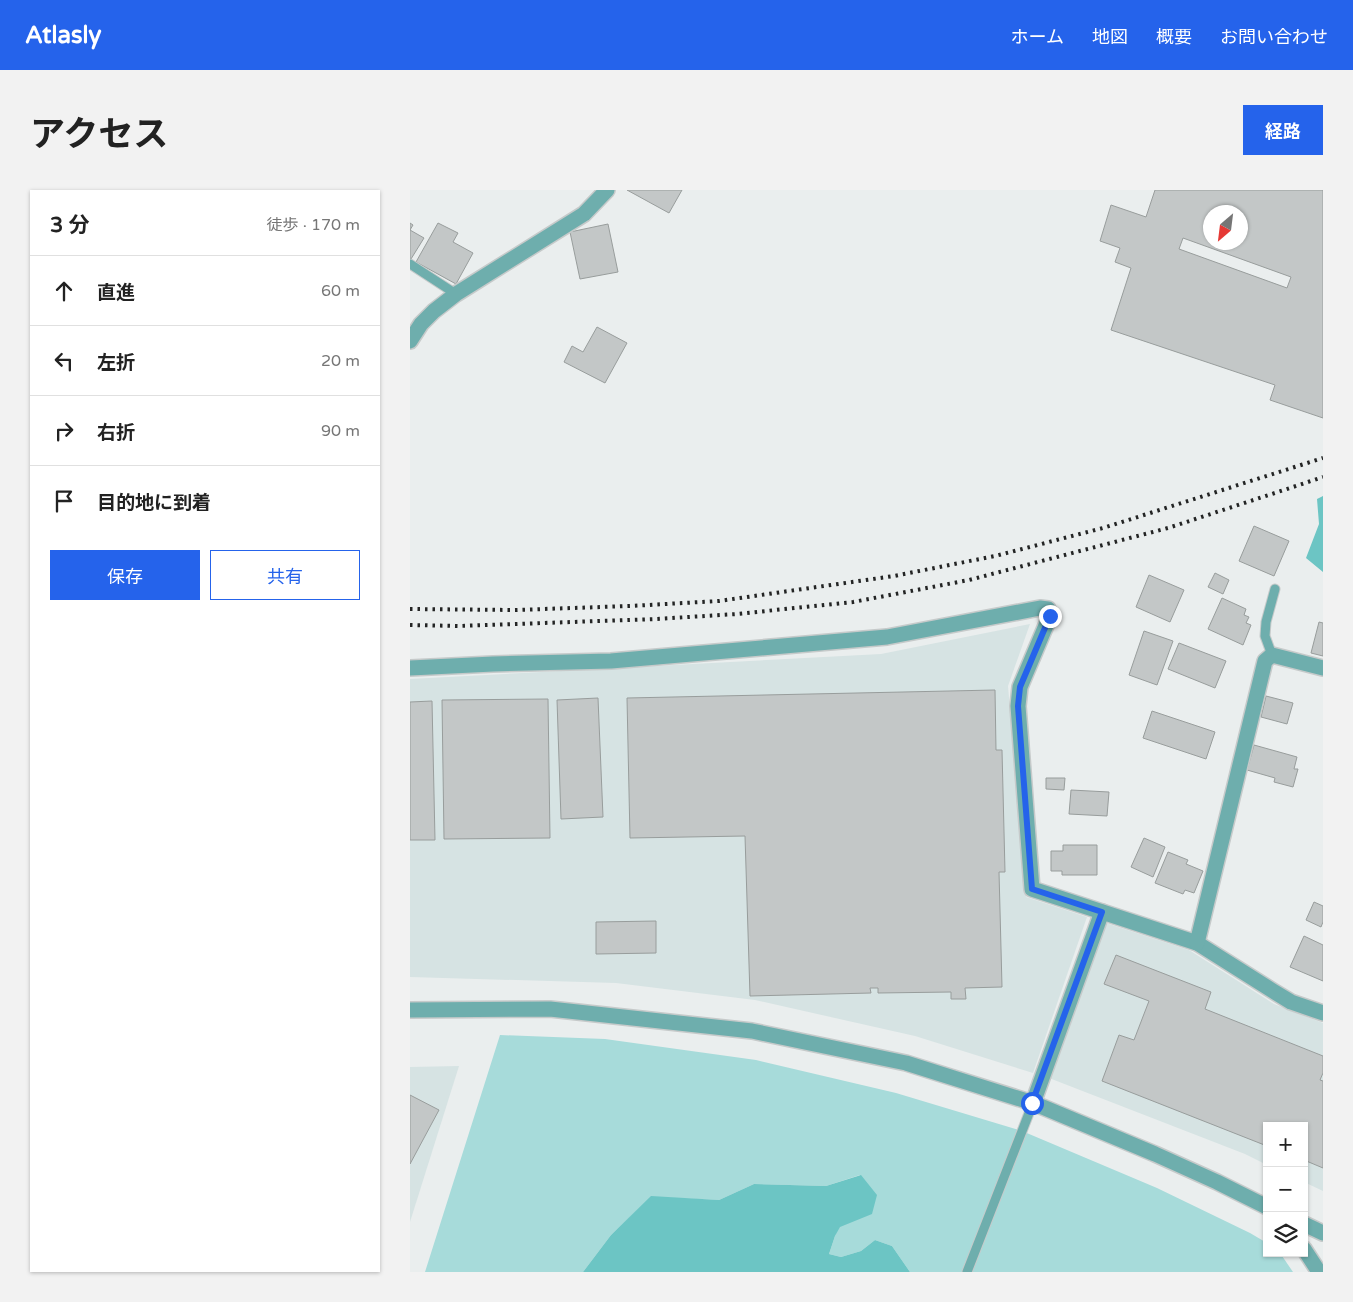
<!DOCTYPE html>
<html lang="ja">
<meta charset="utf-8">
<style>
:root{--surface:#fff;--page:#f2f2f2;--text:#222;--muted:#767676;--line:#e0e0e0;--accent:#2563eb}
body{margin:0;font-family:"Varela Round","Noto Sans JP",sans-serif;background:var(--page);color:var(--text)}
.controls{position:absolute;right:15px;bottom:15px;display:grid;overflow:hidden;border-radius:0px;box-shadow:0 1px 4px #0004}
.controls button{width:45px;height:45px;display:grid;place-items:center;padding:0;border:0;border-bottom:1px solid var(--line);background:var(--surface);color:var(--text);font:25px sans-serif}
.compass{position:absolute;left:793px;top:15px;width:45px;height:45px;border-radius:50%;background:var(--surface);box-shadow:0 1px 4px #0004;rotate:208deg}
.stop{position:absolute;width:15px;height:15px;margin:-11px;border:4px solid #2563eb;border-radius:50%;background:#fff}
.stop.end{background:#2563eb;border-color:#fff;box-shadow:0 1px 5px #0008}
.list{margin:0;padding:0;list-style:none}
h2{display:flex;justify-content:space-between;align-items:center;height:65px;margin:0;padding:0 20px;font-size:21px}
h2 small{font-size:16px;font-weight:400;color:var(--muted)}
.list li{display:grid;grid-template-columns:32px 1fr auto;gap:15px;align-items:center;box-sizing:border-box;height:70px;padding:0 20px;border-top:1px solid var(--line)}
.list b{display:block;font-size:19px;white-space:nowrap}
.list em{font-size:16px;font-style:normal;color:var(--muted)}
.actions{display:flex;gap:10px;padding:15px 20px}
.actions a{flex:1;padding:11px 0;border:1px solid var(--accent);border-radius:0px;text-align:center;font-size:18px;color:var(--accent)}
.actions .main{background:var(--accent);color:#fff}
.icon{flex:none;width:28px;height:28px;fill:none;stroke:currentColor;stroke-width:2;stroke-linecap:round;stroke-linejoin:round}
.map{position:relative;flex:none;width:913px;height:1082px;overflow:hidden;border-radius:0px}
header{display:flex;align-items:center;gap:30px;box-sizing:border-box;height:70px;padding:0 25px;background:var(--accent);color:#fff}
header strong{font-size:24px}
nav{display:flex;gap:28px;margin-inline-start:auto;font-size:18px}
.intro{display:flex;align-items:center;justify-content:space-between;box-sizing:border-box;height:120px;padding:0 30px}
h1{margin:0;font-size:35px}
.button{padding:12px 22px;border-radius:0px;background:var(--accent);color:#fff;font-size:18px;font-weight:700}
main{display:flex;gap:30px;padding:0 30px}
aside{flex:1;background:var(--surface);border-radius:0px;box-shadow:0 1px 4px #0004}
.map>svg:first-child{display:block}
.built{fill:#d6e3e3}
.green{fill:#a7dbda}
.forest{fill:#6cc5c4}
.building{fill:#c3c7c7;stroke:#989d9c;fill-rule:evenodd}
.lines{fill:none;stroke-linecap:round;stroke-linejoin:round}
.service-casing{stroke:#c6caca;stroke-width:11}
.minor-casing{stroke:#c6caca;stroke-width:18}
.tertiary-casing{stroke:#c6caca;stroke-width:18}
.service{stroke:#6eaead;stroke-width:9}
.minor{stroke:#6eaead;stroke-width:15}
.tertiary{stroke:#6eaead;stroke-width:15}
.rail{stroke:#232424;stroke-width:4;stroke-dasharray:2.5 5;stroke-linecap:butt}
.route{stroke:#2563eb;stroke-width:6}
</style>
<header>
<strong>Atlasly</strong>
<nav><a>ホーム</a><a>地図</a><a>概要</a><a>お問い合わせ</a></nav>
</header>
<div class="intro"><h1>アクセス</h1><a class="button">経路</a></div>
<main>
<aside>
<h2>3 分<small>徒歩 · 170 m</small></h2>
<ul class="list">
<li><svg class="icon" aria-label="ahead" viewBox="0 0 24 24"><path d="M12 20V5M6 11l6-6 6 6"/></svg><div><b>直進</b></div><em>60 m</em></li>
<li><svg class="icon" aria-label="left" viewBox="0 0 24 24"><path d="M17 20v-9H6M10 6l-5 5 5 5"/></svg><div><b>左折</b></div><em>20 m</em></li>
<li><svg class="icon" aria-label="right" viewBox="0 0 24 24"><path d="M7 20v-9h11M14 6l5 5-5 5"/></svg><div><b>右折</b></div><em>90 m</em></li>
<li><svg class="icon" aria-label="arrive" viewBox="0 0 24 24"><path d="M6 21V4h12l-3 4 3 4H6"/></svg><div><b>目的地に到着</b></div></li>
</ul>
<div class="actions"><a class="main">保存</a><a>共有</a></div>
</aside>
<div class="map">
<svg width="913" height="1082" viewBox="0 0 913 1082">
<rect width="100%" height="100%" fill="#eaeeee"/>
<g class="built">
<polygon points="620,434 598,496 616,707 677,727 623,883 505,846 345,810 206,793 0,787 0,489 471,464"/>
<polygon points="696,733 779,760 864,814 913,833 913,1001 894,992 894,936 857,936 857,975 835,964 639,888"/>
<polygon points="49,876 0,1032 0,877"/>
</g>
<polygon class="green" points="90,845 195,849 346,870 486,903 612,941 747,998 840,1043 857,1053 857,1063 870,1063 883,1082 500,1082 482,1056 465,1050 451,1061 431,1067 419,1064 425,1046 450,985 416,996 344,994 309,1010 241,1007 201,1045 173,1082 15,1082"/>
<g class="forest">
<polygon points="913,306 913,382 896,368 909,334 907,309"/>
<polygon points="451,985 467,1005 462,1024 430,1037 425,1046 419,1064 431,1067 451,1061 465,1050 482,1056 500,1082 173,1082 201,1045 241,1006 309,1010 344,994 416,996"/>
</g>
<g class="building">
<polygon points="217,0 272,0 259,23"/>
<path d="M745,0H913V228L860,210L865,195L701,140L721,78L705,72L710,58L690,51L701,15L736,27ZM801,22H831V52H801ZM773,48L881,87L877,98L769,59Z"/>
<polygon points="0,33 3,35 0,40 14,48 1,69 0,68"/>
<polygon points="28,33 48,43 43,52 63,63 46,94 6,72"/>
<polygon points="198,34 208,82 170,89 160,42"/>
<polygon points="187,137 217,153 195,193 154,172 162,156 173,162"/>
<polygon points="844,336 879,351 864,386 829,371"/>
<polygon points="805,383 819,390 813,404 798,397"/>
<polygon points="739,385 774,400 760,432 726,417"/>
<polygon points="812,408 836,419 834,425 839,427 836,433 841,435 833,455 798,439"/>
<polygon points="909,432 913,433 913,466 901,463"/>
<polygon points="734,441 763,451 747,495 719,485"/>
<polygon points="769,453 816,471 805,498 758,479"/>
<polygon points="585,500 586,560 592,560 595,682 589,682 592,797 555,798 556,809 541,809 541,802 468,803 468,798 460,798 461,803 340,806 335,646 220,648 217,508"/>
<polygon points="856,506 883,513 877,534 851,527"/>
<polygon points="188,508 193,627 151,629 147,510"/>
<polygon points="138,509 140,648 34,649 32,510"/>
<polygon points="22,511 25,650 0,650 0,512"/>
<polygon points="742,521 805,542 796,569 733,548"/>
<polygon points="844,555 887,567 884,579 888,579 883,597 864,592 865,588 837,580"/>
<polygon points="636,588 655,588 654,600 636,599"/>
<polygon points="661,600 699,602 697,626 659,624"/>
<polygon points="734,648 755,657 743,687 721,677"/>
<polygon points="653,655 687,655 687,685 652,685 652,681 641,681 641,661 653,661"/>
<polygon points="758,662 778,670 776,674 793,681 784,703 775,700 773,704 745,693"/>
<polygon points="904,712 913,716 913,732 911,737 896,730"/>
<polygon points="246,731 246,763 186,764 186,732"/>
<polygon points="894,746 913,755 913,791 880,777"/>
<polygon points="706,765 801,802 795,819 913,866 913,883 910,890 913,891 913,978 894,970 894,936 857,936 857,956 692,891 709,845 724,850 739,811 694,794"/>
<polygon points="0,905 29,920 0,974"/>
</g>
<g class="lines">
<defs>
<g id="service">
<polyline points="0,74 46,104"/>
<polyline points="862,465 855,446 856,432 865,399"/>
<polyline points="557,1082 623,913"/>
</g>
<g id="minor">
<polyline points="0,151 11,134 24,121 46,104 174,24 197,0"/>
<polyline points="0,478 83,474 201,471 477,447 630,418 638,419 640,426 610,497 608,516 622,699 787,753 863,801 881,812 913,823"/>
<polyline points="787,753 855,471 862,465 913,478"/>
<polyline points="623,913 692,722"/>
</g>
<g id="tertiary">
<polyline points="0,820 140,819 342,841 496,873 623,913 745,964 807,992 857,1017"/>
<polyline points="894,1034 913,1043"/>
<polyline points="894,1059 909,1082"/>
</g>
</defs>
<use href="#service" class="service-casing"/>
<use href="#minor" class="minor-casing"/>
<use href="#tertiary" class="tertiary-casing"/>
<use href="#service" class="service"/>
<use href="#minor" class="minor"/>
<use href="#tertiary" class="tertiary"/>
<g class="rail">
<polyline points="0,419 105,420 220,416 309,411 484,386 585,366 693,338 913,268"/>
<polyline points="0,435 49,436 246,429 327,424 443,412 559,390 758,338 880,298 913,287"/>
</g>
</g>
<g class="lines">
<polyline class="route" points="622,913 692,722 622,699 608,516 610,497 640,426"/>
</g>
</svg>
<div class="controls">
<button>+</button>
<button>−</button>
<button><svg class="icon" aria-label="layers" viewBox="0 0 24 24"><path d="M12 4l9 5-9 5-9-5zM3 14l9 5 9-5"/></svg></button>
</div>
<svg class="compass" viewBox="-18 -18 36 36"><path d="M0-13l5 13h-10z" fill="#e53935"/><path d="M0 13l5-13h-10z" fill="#767676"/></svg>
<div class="stop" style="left:622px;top:913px"></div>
<div class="stop end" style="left:640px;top:426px"></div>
</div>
</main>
